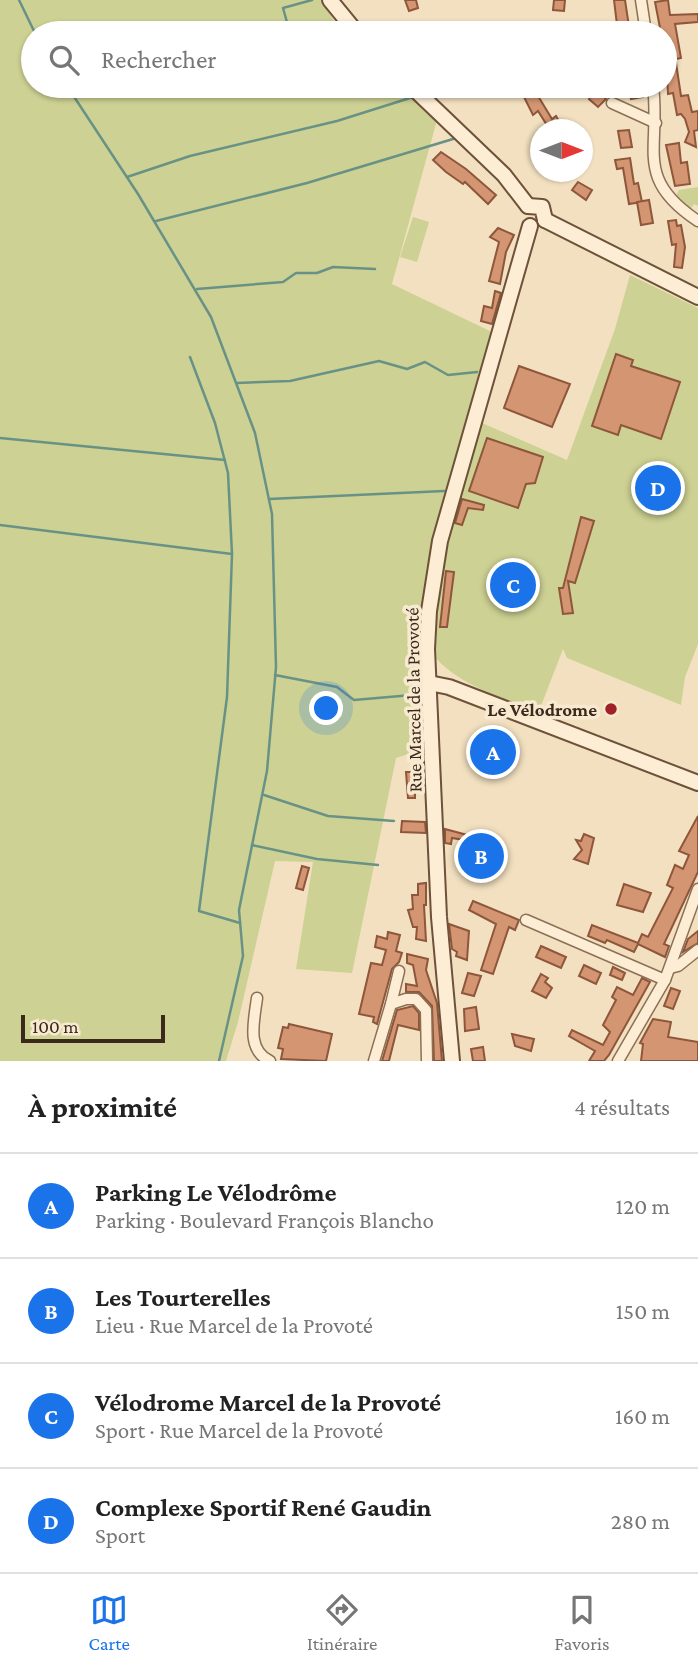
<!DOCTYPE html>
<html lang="fr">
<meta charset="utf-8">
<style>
:root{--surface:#fff;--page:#f6f6f6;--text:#222;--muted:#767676;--line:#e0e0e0;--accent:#1a73e8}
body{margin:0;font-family:"Crimson Pro",serif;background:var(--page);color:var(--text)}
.compass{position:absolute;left:530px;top:119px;width:63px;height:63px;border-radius:50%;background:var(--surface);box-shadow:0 2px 5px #0004;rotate:90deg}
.scale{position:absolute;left:21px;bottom:18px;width:144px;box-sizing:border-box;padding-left:7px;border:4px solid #3b291c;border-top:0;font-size:19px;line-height:24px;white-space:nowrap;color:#3b291c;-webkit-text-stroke:5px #f8ead0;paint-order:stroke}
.you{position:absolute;left:327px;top:709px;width:24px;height:24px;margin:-18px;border:5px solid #fff;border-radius:50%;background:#1a73e8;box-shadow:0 0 0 10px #1a73e833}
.badge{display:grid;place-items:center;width:46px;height:46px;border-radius:50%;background:var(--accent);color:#fff;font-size:23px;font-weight:700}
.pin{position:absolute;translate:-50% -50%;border:4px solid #fff;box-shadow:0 2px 7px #0006}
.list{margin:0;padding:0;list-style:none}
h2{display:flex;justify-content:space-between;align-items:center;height:91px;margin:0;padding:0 28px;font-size:30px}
h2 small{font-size:23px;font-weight:400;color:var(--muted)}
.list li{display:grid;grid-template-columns:46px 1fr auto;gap:21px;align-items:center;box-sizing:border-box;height:105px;padding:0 28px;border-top:2px solid var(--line)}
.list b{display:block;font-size:26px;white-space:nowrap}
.list p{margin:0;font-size:23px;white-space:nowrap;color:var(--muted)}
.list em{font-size:23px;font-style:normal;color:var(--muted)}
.icon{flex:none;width:38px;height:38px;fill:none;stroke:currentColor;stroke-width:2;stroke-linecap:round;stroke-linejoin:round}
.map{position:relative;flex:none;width:698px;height:1061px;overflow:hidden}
.search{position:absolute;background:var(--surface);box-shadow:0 2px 5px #0004;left:21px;right:21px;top:21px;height:77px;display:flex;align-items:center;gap:18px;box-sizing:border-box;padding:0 24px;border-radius:38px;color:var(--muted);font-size:26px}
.sheet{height:511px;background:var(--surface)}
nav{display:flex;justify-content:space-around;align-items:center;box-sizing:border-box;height:98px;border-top:2px solid var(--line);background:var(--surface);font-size:19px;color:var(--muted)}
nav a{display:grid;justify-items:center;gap:4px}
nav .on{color:var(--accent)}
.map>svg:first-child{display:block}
.green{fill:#cdd193}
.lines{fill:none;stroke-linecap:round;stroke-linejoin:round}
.stream{stroke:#699286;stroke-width:2.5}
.building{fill:#d39572;stroke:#8e563a;stroke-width:2}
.street-casing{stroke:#8c7056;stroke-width:13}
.secondary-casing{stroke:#6e5139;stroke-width:18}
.street{stroke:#fcedd4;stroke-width:10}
.secondary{stroke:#fcedd4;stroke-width:14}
.poi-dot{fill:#a12129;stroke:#f8ead0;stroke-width:2.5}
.labels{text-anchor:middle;stroke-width:7;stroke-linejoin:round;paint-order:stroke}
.street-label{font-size:19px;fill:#3b291c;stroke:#f8ead0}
.poi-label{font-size:19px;font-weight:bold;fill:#3b291c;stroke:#f8ead0;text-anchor:end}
</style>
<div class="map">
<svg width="698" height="1061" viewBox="0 0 698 1061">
<rect width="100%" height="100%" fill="#f2e0c0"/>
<g class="green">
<polygon points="0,0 321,0 334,21 347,33 33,33 33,86 402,86 437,120 392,284 496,334 422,600 427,748 396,758 352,973 296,969 313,862 275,861 238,1022 226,1061 0,1061"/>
<polygon points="698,187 698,206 694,204 690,210 675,197 679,190"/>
<polygon points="413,217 429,222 417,262 400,257"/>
<path d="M630,275L698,308V644L685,677L681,705L567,658L563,649L539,711C502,698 460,686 434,656C432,575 458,499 482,423L567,460L615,329Z"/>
</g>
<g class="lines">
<g class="stream">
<polyline points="19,0 35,33"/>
<polyline points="290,33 283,8 312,0"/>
<polyline points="299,33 339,27"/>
<polyline points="67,86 138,194 211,317 255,433 272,514 276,667 267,771 239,910 243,956 219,1061"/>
<polyline points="127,177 190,156 337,121 410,98"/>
<polyline points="156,221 307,183 453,139"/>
<polyline points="197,289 283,282 296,273 317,273 333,267 375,269"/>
<polyline points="190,357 215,423 228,473 232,554 227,697 199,911 240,923"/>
<polyline points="237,383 290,381 379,361 407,369 425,362 448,375 477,372"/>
<polyline points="0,438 225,460"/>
<polyline points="269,499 444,491"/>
<polyline points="0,525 232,554"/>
<polyline points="275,675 337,687 354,700 412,695"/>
<polyline points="264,795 328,816 394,821"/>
<polyline points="252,845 317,859 378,865"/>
</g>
</g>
<g class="building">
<polygon points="405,0 416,0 418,8 409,11"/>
<polygon points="554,0 565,0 564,11 553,10"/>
<polygon points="614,0 625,0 630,33 618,33"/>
<polygon points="668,0 670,15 698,14 698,22 675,24 681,58 676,59 676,63 681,96 688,95 692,112 698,111 698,130 694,131 696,147 685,142 689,132 685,119 681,114 677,115 673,93 668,94 665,33 661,33 655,2"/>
<polygon points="532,86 552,119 556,116 564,130 550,130 538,111 533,115 521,91"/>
<polygon points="629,86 641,86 643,97 631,99"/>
<polygon points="596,90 606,99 598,107 589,99"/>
<polygon points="629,130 632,147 621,148 618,131"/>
<polygon points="679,143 681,163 687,162 690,184 675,186 666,145"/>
<polygon points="441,152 466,169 496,195 488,204 465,182 463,184 446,172 433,160"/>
<polygon points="630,158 634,184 638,183 642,202 629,204 623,168 617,169 615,160"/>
<polygon points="578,182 592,190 586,200 572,190"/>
<polygon points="649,200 653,223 641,225 637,202"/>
<polygon points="676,220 677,226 681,225 685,247 682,268 674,267 676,244 672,245 668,221"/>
<polygon points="498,228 514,235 506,252 500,284 489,281 499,242 490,237"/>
<polygon points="495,291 501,293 492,324 481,321 484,306 492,308"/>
<polygon points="616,354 633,360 631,366 680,382 661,439 621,425 618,435 592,426"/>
<polygon points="519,366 570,384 552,427 504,408"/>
<polygon points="487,438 543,457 535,483 526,484 518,508 469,491"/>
<polygon points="462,499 484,505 483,510 468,508 462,525 455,523"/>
<polygon points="581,517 594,521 575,583 568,581 573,613 563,614 559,588 563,588"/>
<polygon points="446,571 454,572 447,627 440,627"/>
<polygon points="406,772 423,772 424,787 415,787 415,798 408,798"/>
<polygon points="698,816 698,872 664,944 669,946 665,957 638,944 634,952 607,940 605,943 588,936 592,925 638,943 642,934 648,937 673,888 667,885 675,865 683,869 689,855 679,851"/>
<polygon points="402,821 425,822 426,833 401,832"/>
<polygon points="445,829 471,836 470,841 452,838 451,844 445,843"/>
<polygon points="584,834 594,838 588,864 574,859 582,850 576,840 581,841"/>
<polygon points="475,837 491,841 482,873 466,869"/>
<polygon points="302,866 309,868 303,890 296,888"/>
<polygon points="426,883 426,905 424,905 426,941 416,939 417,927 413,927 408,910 413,909 412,895 418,895 418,884"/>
<polygon points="624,884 651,893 643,912 617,905"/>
<polygon points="473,901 519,920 515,930 509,927 493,974 481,970 496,924 469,910"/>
<polygon points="449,924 469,931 467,960 456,956 457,952 452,949"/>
<polygon points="698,931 698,943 683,952 688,939"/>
<polygon points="388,932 400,935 396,951 402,953 399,962 392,969 377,1024 373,1022 374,1017 359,1014 371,963 382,965 386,950 375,947 377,936 387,939"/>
<polygon points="541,946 566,957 561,968 536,957"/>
<polygon points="407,954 428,959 426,970 437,1003 442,1061 434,1061 432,1006 419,992 406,992 406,984 417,986 413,965 407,963"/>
<polygon points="584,965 601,973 596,984 579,976"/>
<polygon points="613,967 625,973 622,980 610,975"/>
<polygon points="468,973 481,976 474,996 462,993"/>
<polygon points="541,974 548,978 545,982 552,988 546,998 532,991"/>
<polygon points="642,978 650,982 609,1055 604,1061 589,1061 595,1051 569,1036 572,1030 603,1045 610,1032 603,1025 616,1000 612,997 617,987 633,995"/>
<polygon points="671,988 680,991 673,1009 664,1006"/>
<polygon points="413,1006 419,1013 419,1030 398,1025 389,1061 382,1061 397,1010"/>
<polygon points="476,1007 479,1029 465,1031 464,1009"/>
<polygon points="653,1019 671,1022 668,1037 698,1042 698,1061 641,1061 643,1044 640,1043"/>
<polygon points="289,1024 332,1034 326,1061 281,1059 283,1049 278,1048 283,1027 288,1028"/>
<polygon points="512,1034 534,1039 531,1051 515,1046"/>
<polygon points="483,1047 485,1061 473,1061 471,1049"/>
</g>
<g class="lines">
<defs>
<g id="street">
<polyline points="641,0 646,33"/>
<path d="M653,86C661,149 633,178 698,221"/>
<polyline points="612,103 656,123"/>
<polyline points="526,920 665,980"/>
<polyline points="670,968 678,966 698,950"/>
<path d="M257,998C254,1021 246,1050 270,1061"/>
<polyline points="391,1004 399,971"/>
<polyline points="374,1061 391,1004 406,999 416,999 426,1010 427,1061"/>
<polyline points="618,1061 665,980 698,889"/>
</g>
<g id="secondary">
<polyline points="330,0 357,33"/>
<polyline points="411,86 504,175 528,206"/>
<polyline points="528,206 542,207 545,220"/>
<polyline points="545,220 698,297"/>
<polyline points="429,683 449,687 698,783"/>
<polyline points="452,1061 439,917 427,649 429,611 440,541 530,226"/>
</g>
</defs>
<use href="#street" class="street-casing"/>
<use href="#secondary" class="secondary-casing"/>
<use href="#street" class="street"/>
<use href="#secondary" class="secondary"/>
</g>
<circle class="poi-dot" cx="611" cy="709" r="7"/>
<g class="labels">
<g class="street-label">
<text transform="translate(413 700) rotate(-91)" y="7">Rue Marcel de la Provoté</text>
</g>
<g class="poi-label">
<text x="597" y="716">Le Vélodrome</text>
</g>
</g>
</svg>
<svg class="compass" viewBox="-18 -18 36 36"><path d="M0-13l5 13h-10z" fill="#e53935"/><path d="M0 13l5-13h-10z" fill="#767676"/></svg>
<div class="scale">100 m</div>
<div class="you"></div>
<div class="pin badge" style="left:493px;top:752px">A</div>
<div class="pin badge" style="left:481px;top:856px">B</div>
<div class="pin badge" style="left:513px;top:585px">C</div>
<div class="pin badge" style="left:658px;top:488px">D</div>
<div class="search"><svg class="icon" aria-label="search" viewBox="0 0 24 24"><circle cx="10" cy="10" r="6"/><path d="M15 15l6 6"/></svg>Rechercher</div>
</div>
<section class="sheet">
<h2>À proximité<small>4 résultats</small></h2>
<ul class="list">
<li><span class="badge">A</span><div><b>Parking Le Vélodrôme</b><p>Parking · Boulevard François Blancho</p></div><em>120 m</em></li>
<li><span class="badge">B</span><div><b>Les Tourterelles</b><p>Lieu · Rue Marcel de la Provoté</p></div><em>150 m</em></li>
<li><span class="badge">C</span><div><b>Vélodrome Marcel de la Provoté</b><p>Sport · Rue Marcel de la Provoté</p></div><em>160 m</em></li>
<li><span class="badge">D</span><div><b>Complexe Sportif René Gaudin</b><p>Sport</p></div><em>280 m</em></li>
</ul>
</section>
<nav>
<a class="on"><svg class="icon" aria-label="map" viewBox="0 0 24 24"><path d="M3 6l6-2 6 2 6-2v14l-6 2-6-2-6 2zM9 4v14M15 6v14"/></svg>Carte</a>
<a><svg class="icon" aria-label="directions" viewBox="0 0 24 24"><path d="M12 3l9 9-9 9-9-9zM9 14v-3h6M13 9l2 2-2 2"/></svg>Itinéraire</a>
<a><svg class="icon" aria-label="saved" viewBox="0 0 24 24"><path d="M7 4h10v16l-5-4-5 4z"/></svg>Favoris</a>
</nav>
